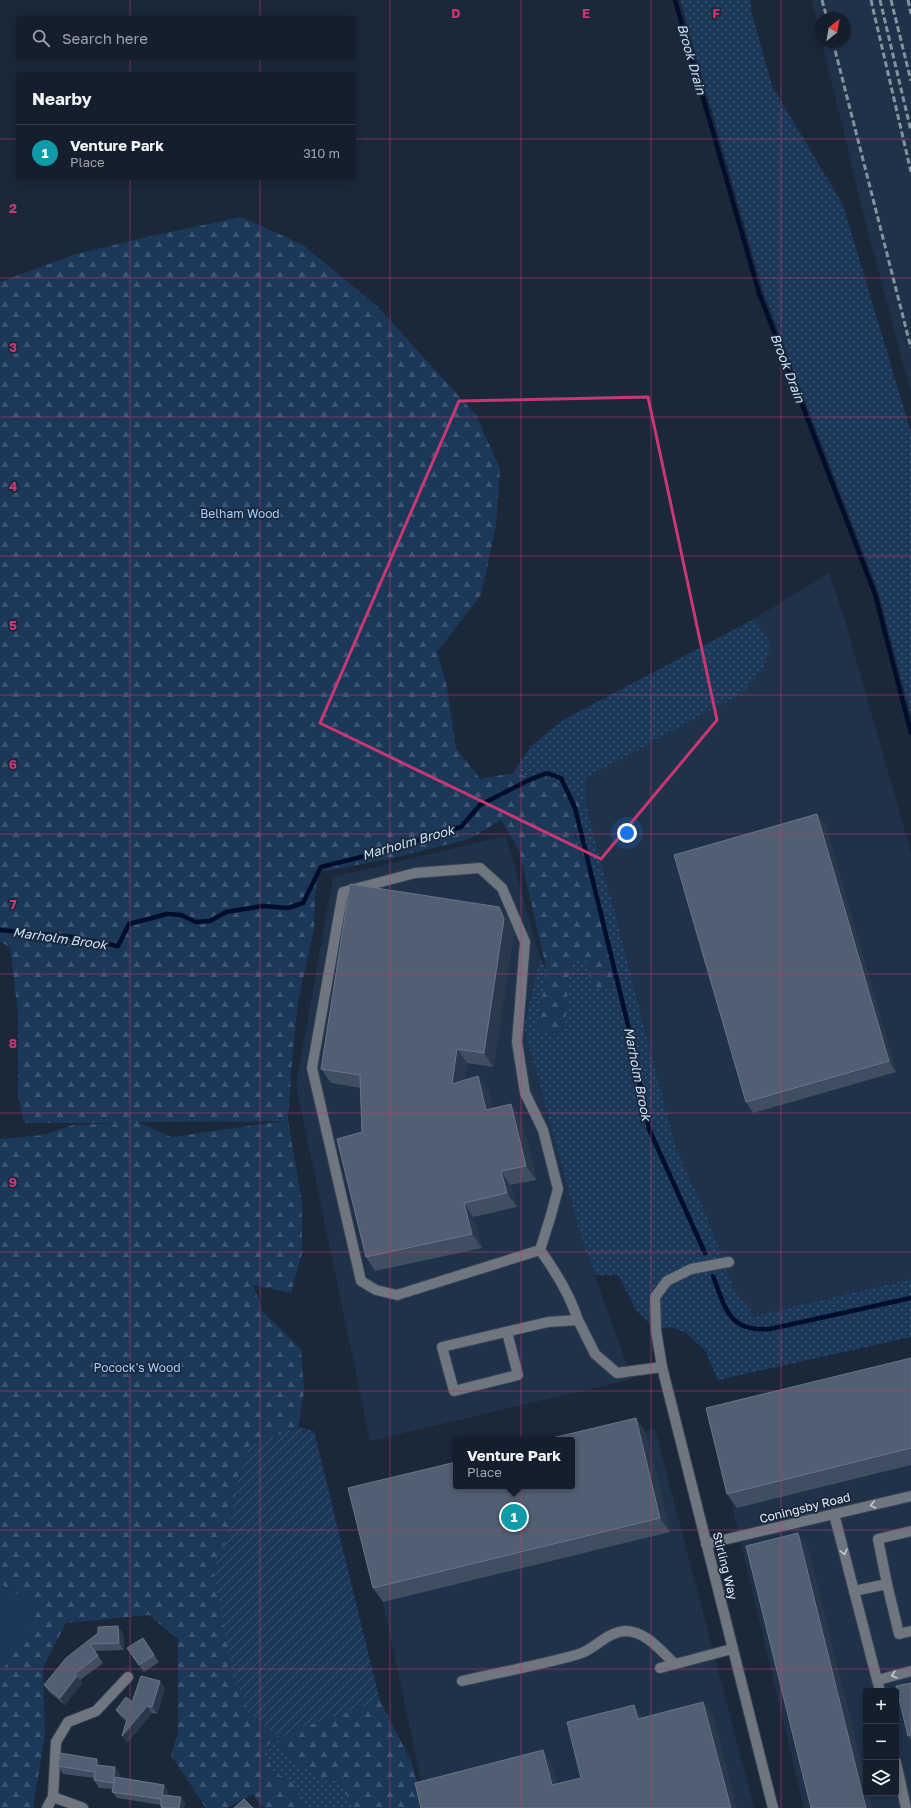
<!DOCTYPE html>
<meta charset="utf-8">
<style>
:root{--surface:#141e2c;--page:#1d2734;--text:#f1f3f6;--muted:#9da2a9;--line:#333c48;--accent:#1a73e8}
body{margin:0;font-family:"Golos Text",sans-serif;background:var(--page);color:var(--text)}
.controls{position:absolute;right:12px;bottom:12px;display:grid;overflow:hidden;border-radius:4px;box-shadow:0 2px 10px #0003}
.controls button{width:36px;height:36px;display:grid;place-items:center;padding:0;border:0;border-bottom:1px solid var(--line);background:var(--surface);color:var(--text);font:20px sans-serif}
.compass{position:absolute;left:815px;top:12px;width:36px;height:36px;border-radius:50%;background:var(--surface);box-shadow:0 2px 10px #0003;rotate:31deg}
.you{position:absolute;left:627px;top:833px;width:14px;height:14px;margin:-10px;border:3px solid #fff;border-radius:50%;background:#1a73e8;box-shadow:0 0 0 6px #1a73e833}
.badge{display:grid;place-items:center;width:26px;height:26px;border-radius:50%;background:var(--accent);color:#fff;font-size:13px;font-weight:700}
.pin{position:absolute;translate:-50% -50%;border:2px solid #fff;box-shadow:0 1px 4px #0006}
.popup{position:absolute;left:453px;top:1437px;width:122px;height:52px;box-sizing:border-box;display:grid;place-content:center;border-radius:4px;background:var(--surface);filter:drop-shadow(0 1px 3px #0005);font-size:13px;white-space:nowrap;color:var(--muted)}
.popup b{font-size:15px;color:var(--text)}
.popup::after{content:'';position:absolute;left:50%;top:100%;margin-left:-8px;border:8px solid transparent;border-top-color:var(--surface)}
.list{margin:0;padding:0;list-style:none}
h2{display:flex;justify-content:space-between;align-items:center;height:52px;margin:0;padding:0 16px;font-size:17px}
h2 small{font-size:13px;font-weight:400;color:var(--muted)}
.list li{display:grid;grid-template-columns:26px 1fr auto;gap:12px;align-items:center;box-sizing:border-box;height:56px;padding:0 16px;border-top:1px solid var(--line)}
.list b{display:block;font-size:15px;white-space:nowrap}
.list p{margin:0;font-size:13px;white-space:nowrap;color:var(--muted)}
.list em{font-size:13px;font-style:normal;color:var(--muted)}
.icon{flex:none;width:22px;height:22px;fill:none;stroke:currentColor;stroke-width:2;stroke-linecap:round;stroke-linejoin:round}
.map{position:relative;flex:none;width:911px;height:1808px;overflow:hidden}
.search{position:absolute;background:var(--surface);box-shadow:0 2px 10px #0003;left:16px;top:16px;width:340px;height:44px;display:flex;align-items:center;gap:10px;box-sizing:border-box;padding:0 14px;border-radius:4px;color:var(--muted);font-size:15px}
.panel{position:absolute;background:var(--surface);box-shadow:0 2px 10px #0003;left:16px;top:72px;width:340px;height:108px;border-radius:4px}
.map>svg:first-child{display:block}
.built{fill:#20324a;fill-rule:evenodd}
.grass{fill:url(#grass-dots)}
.forest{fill:url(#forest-firs);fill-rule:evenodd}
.park{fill:#1c3859}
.garden{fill:url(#garden-furrows)}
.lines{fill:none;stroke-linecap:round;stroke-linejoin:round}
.stream{stroke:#000e2c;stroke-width:4.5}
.minor-casing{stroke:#364455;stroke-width:12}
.minor{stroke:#6f7680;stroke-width:10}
.rail{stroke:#8691a0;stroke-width:3;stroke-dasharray:6 3;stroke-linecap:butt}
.wall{fill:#3f4e61}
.shaded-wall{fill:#29384b}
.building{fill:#515f72;stroke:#687587}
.oneway{stroke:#c1c9d5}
.marked{fill:none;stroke:#c73873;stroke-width:3;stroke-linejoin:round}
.grid{fill:none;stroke:#c73873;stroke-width:1;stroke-opacity:0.55}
.labels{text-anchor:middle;stroke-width:3.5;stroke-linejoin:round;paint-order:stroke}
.park-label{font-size:12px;fill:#a7cdfd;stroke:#1a283a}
.street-label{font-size:12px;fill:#e4edf9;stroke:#1a283a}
.water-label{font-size:13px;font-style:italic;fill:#cce0f8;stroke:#1a283a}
.grid-label{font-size:13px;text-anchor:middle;font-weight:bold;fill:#c73873;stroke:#1a283a;stroke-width:3.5;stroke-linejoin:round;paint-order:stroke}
</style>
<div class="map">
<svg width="911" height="1808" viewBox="0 0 911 1808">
<defs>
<pattern id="grass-dots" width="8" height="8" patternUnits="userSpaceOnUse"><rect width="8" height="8" fill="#1c3859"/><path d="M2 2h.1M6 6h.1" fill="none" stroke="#3d5572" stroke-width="1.8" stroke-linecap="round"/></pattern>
<pattern id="forest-firs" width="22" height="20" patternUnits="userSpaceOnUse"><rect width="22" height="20" fill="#1c3859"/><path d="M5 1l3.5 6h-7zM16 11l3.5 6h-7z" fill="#3d5572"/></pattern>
<pattern id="garden-furrows" width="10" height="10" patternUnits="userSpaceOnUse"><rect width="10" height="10" fill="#1c3859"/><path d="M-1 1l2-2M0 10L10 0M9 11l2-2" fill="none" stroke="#3d5572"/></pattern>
</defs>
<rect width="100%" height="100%" fill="#1a283a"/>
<g class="built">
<polygon points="812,0 911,0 911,393 865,220 822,42 845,42 845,18 821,18 821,36"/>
<polygon points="829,573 845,621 911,852 911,1279 755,1316 733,1288 709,1222 675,1145 610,895 584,804 586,778 744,692 760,629 754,619"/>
<polygon points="506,836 540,958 524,1028 583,1243 632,1379 370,1441 296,1085 333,877"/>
<path d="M911,1363V1808H804L710,1413ZM866,1691H896V1793H866Z"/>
<polygon points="655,1429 754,1808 427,1808 383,1602 358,1502 456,1486 572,1486 572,1449"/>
</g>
<g class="grass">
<polygon points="680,0 751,0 751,10 772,86 843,205 911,432 911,716 878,591 763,291"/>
<polygon points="754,619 771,645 764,666 744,692 586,778 585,804 610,895 675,1145 709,1222 733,1288 755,1316 911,1279 911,1337 718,1380 705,1350 686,1333 671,1327 656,1330 637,1311 618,1275 595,1275 583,1243 524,1028 540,958 547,971 537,1029 565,1026 568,984 573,961 586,960 612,988 606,927 558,783 513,773 531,746 563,720"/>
<polygon points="277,1739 287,1757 322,1778 338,1780 354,1808 306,1808 292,1783 274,1772 261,1749"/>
</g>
<path class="forest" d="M241,217L303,245L377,306L476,415L500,469L496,526L481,595L437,652L446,682L456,748L480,779L513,773L558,783L584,804L574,834L606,927L613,988L593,989L586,961H573L568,984L565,1026L552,1036L537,1029L547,971L519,850L501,820L469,839L389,859L320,872L315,894L314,929L298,1001L292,1061L288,1121L302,1203V1253L291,1293L253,1285L263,1312L301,1349L304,1391L298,1427L250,1446L238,1478L227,1538L213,1571L219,1599L280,1738L303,1727L380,1701L411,1761L425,1808H354L338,1780L322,1778L287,1757L277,1739L262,1749L274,1772L292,1782L306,1808H264L253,1794L227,1808H206L171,1755L178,1733V1639L149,1615L66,1623L43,1668L45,1735L33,1808H0V1674L40,1608L0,1584V1139L43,1135L73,1125L121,1123H24L18,1095V1013L10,947L0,942V282L76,254L156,235ZM284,1121L171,1137L138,1122Z"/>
<polygon class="park" points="0,1584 40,1608 0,1674"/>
<polygon class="garden" points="298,1427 314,1431 380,1701 303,1727 280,1738 250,1714 234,1678 213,1571 227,1538 238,1478 250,1446"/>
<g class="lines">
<g class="stream">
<polyline points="675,0 759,293 875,594 911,733"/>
<polyline points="0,930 71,937 118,946 129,924 167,914 181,915 196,922 210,921 226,912 263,906 288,908 303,903 321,867 365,856 461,827 480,805 529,780 547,773 561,778 575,808 629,1029 649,1129 705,1253"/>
<path d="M713,1276C726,1310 729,1332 770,1329L911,1298"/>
</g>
<defs>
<g id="minor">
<path d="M540,1250L551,1215L558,1189L543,1130L525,1093L517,1042L525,942L502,888L480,868L415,873L343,892L312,1068L361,1281L376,1290L397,1295L540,1250C556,1272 570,1295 578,1320"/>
<polyline points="729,1262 691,1269 667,1281 655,1297 656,1330 662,1367 773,1808"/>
<polyline points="507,1332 518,1375 454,1391 442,1347 548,1322 578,1320 595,1354 617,1373 662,1367"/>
<polyline points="834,1514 880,1691"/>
<polyline points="706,1544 911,1496"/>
<polyline points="887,1584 878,1539 911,1531"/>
<polyline points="854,1591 887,1584 899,1634 911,1631"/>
<polyline points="660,1668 732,1649"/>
<polyline points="878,1680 911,1671"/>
<path d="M462,1681C501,1672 541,1665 579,1654C595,1649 607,1632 625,1631C646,1631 661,1651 675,1664"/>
<polyline points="896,1762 906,1808"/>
<polyline points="53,1797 83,1808"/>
<polyline points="47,1808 53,1797 56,1742 68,1722 96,1711 128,1677"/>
</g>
</defs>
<use href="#minor" class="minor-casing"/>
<use href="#minor" class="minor"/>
<g class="rail">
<polyline points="822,0 827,18"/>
<polyline points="871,0 911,172"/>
<polyline points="880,0 911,131"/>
<polyline points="891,0 911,81"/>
<polyline points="908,0 911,14"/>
<polyline points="833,42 911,348"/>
</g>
</g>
<g class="wall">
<polygon points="825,824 896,1072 753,1113 746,1102"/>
<polygon points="499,907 509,921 514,933 493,1067 467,1063 464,1081 478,1076 488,1090 492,1108 521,1118 536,1180 510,1185 517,1207 473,1217 482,1248 375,1271 366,1257 362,1132 360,1088 331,1083 321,1069"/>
<polygon points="911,1358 911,1465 737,1508 727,1494"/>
<polygon points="645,1431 670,1532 383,1602 373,1588"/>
<polygon points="98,1633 123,1633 124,1650 95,1651 103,1663 80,1680 82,1683 65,1705 49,1692 44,1685"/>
<polygon points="143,1638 159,1662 144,1672 127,1648"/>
<polygon points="911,1683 911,1740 908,1736"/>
<polygon points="165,1688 157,1714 152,1713 127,1743 126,1721 121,1717 116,1710"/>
<polygon points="102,1765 120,1774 119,1777 164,1785 168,1791 167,1795 181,1797 185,1803 184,1808 161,1808 161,1805 117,1798 112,1792 113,1789 99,1788 94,1780 94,1778 63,1774 58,1766"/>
</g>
<g class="shaded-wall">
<polygon points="817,814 825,824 896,1072 889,1061"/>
<polygon points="499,907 509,921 514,933 493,1067 484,1053"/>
<polygon points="457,1049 467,1063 461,1098 452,1084"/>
<polygon points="478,1076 488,1090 496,1123 486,1110"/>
<polygon points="511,1104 521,1118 536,1180 526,1166"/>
<polygon points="501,1171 510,1185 517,1207 507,1193"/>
<polygon points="464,1203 473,1217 482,1248 472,1234"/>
<polygon points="636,1418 645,1431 670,1532 660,1518"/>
<polygon points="798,1533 808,1547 866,1782 866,1793 869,1793 872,1808 866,1808"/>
<polygon points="118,1626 123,1633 124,1650 119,1643"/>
<polygon points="77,1676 82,1683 65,1705 60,1698"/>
<polygon points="160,1681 165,1688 157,1714 152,1707"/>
<polygon points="703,1702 713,1716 737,1808 731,1808"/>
<polygon points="634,1705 644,1719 638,1719"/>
<polygon points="147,1706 152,1713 127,1743 122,1736"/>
<polygon points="543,1750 552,1764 562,1799 552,1785"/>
<polygon points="97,1759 102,1766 96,1765"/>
<polygon points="115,1767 120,1774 118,1790 113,1783"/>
<polygon points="164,1785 168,1791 166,1801 162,1795"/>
<polygon points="181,1797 185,1803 184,1808 179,1808"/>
</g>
<g class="building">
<polygon points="817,814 889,1061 746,1102 674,855"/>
<polygon points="350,884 499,907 504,919 484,1053 457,1049 452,1084 478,1076 486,1110 511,1104 526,1166 501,1171 507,1193 464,1203 472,1234 366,1257 337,1139 362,1132 360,1075 321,1069"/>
<polygon points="911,1358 911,1448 727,1494 706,1408"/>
<polygon points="636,1418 660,1518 373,1588 348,1488 456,1462 456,1486 572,1486 572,1440 544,1440"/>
<polygon points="798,1533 866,1808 811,1808 746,1546"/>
<polygon points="118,1626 119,1643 90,1644 98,1656 74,1674 77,1676 60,1698 44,1685 66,1658 98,1633 98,1627"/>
<polygon points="143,1638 154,1655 139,1665 127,1648"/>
<polygon points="141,1676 160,1681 152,1707 147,1706 122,1736 127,1719 116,1710 126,1697 132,1702"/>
<polygon points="911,1683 911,1735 908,1736 896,1686"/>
<polygon points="703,1702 731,1808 421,1808 415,1783 543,1750 552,1785 581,1778 567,1722 634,1705 638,1719"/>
<polygon points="60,1753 97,1759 96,1765 115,1767 113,1783 94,1780 95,1771 95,1772 58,1766"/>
<polygon points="115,1777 164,1785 162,1795 181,1797 179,1808 167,1808 161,1807 161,1799 112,1792"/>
<polygon points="244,1799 253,1808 234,1808"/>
</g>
<defs><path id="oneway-chevron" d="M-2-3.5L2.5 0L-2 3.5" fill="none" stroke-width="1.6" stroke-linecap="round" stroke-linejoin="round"/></defs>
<g class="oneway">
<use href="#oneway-chevron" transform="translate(873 1505) rotate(167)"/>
<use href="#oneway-chevron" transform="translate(844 1552) rotate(75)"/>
<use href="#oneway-chevron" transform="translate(894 1675) rotate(164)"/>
</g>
<path class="marked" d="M648,397L717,720L601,859L320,723L459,401Z"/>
<path class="grid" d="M130,0V18M260,0V18M390,0V1808M521,0V1808M651,0V1808M781,0V1808M130,58V74M260,58V74M0,139H18M354,139H911M130,178V1808M260,178V1808M0,278H911M0,417H911M0,556H911M0,695H911M0,834H911M0,974H911M0,1113H911M0,1252H911M0,1391H911M0,1530H911M0,1669H911"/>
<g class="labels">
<g class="park-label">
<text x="240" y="518">Belham Wood</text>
<text x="137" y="1372">Pocock's Wood</text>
</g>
<g class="street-label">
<text transform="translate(805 1508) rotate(-14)" y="4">Coningsby Road</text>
<text transform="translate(725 1566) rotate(76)" y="4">Stirling Way</text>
</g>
<g class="water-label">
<text transform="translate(692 59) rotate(74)" y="5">Brook Drain</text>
<text transform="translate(788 368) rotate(69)" y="5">Brook Drain</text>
<text transform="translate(408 842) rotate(-16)" y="5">Marholm Brook</text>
<text transform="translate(60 938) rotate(8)" y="5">Marholm Brook</text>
<text transform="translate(638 1074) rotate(79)" y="5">Marholm Brook</text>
</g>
</g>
<g class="grid-label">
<text x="456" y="18">D</text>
<text x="586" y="18">E</text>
<text x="716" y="18">F</text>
<text x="13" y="213">2</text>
<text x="13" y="352">3</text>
<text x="13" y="491">4</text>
<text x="13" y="630">5</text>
<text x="13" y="769">6</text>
<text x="13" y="909">7</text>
<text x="13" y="1048">8</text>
<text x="13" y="1187">9</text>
</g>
</svg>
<div class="controls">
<button>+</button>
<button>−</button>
<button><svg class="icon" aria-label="layers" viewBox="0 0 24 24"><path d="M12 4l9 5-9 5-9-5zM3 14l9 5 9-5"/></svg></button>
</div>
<svg class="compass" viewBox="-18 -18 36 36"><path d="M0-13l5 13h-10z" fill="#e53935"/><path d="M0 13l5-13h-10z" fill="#9da2a9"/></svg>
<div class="you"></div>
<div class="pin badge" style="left:514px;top:1517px;background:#0f9aa8">1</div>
<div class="popup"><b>Venture Park</b>Place</div>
<div class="search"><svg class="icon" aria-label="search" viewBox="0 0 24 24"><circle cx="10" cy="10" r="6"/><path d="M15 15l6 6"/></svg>Search here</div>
<section class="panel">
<h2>Nearby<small></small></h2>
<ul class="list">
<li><span class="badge" style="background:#0f9aa8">1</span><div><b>Venture Park</b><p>Place</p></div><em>310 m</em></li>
</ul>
</section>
</div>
